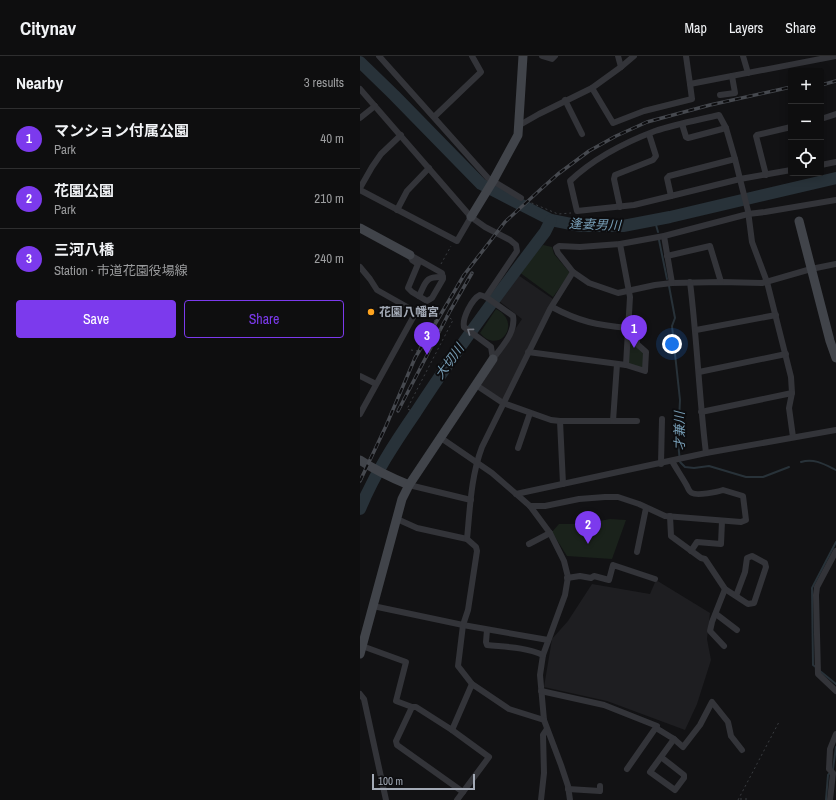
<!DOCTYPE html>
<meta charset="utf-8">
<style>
:root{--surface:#0e0e0f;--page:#171718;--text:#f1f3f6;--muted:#9b9c9e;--line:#2e2e2f;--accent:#7c3aed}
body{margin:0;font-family:"Archivo Narrow","Noto Sans JP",sans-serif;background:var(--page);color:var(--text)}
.controls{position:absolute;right:12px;top:12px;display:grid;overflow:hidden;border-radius:4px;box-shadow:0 2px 10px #0003}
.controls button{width:36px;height:36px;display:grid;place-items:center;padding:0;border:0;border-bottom:1px solid var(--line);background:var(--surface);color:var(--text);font:20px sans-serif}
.scale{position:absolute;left:12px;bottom:10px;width:103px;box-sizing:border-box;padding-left:4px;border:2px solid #a3aab6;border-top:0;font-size:11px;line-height:14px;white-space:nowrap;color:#a3aab6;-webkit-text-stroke:3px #0d0d0f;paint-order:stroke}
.you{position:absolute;left:312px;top:288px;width:14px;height:14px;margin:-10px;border:3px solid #fff;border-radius:50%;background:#1a73e8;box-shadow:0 0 0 6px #1a73e833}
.badge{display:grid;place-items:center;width:26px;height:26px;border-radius:50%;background:var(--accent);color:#fff;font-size:13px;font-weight:700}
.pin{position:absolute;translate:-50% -33px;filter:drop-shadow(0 1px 2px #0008)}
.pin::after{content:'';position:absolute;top:21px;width:14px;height:12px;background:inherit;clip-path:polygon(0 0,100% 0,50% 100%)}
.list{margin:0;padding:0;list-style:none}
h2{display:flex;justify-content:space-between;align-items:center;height:52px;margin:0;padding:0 16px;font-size:17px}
h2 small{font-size:13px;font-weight:400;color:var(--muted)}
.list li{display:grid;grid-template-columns:26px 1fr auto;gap:12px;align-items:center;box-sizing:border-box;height:60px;padding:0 16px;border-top:1px solid var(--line)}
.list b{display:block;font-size:15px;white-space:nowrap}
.list p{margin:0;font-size:13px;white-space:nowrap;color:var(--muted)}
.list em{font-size:13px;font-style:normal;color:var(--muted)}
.actions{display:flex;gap:8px;padding:12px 16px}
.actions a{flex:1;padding:9px 0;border:1px solid var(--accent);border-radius:4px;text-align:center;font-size:14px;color:var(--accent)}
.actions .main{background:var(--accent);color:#fff}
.icon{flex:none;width:22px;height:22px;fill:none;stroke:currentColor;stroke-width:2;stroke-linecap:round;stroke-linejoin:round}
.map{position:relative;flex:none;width:476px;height:744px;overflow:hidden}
header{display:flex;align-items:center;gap:24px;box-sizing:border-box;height:56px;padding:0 20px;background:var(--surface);border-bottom:1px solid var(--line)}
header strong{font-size:19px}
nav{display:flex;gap:22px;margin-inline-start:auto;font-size:14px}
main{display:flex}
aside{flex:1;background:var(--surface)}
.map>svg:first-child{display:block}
.built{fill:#1e1e21}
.green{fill:#1a221b}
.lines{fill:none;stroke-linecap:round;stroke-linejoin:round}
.stream{stroke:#283239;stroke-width:2}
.river{stroke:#283239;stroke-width:12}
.path{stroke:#393c40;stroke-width:1;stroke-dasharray:2 3;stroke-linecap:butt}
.street{stroke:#333439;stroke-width:6}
.secondary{stroke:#41444a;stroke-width:9}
.rail-casing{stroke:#46494f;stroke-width:3.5}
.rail{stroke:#0d0d0f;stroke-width:2;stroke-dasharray:6;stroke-linecap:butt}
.oneway{stroke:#71757e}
.poi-dot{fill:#ffa41f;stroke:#0d0d0f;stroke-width:1.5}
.labels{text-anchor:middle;stroke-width:4;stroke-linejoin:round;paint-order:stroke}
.poi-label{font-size:12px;font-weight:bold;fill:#a3aab6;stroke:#0d0d0f;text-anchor:start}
.water-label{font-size:13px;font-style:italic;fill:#769cb4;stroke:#0d0d0f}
</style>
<header>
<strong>Citynav</strong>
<nav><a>Map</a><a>Layers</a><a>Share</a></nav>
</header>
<main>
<aside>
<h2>Nearby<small>3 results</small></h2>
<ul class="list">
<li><span class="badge">1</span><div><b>マンション付属公園</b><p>Park</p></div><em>40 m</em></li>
<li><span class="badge">2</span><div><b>花園公園</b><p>Park</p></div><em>210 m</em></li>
<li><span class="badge">3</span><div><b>三河八橋</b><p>Station · 市道花園役場線</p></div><em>240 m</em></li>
</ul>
<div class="actions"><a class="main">Save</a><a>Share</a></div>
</aside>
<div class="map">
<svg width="476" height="744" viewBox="0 0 476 744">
<rect width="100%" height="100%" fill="#121214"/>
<g class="built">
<polygon points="158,219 193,243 144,345 118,328 162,263 139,245"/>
<polygon points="296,524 350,557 347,583 351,604 337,648 325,674 247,645 184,631 192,583 208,565 232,528 290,538"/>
</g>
<g class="green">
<polygon points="183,189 192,191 194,198 210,217 193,241 159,216"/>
<path d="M136,253C160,265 144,292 127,283C125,282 122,279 120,277Z"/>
<polygon points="271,271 275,271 275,288 284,297 284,313 267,308"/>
<polygon points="250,463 266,464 252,503 207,500 192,476 199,468 224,468"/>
</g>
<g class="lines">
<g class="stream">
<polyline points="298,176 296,169 298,163"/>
<polyline points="299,184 307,223"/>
<polyline points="309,230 315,262 312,270 320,344 318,386 320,406 325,411 334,412 349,410 386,421 403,421 429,411"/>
<path d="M441,406C454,402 464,408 476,414"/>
<polyline points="457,612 453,609 452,532 476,486"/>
<polyline points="460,615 476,628"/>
<polyline points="466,744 468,719 473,713 476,691"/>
</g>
<g class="river">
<polyline points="0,6 34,39 121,128 191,164 221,170 263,170 310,161 476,122"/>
<path d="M0,453C15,417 34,388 56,356C96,294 140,235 185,176L191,164"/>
</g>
<g class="path">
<polyline points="167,145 198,158 211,157"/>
<polyline points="81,208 91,190"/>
<polyline points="51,294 57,295 79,257"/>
<polyline points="50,354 47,353 93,264 71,251"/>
<polyline points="380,743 387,743 389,744"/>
<polyline points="378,744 419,666"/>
</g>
<g class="street">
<polyline points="19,0 128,122 161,142"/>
<polyline points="182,0 192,3 195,0"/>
<polyline points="258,0 261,11"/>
<polyline points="326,0 330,28"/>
<polyline points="383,0 388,17"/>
<polyline points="232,32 253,67 284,55 332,43 330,28 476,0"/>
<polyline points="0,33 111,161 125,171 150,184 156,189 157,195 126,241"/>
<polyline points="360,39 375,37 372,20"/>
<polyline points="205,44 222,78"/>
<polyline points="74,61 121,16 112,0"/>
<polyline points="0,62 15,50"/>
<polyline points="461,63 476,58"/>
<polyline points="322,68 326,81 328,82 366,72"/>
<polyline points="158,70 179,58 232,32 261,11 274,0"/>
<polyline points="461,109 476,106"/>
<polyline points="431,114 380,123 311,140 307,122 309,120 375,103 388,155 392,186 407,226 431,321 432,337 429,352 433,381"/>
<polyline points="406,119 396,80 397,79 431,71"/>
<polyline points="0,132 12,111 21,98 41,79"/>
<polyline points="0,134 97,185 111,161"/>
<path d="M311,140L274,149L217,155L210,125C233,103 266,86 295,75C316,68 338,64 359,59L366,72L375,103"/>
<polyline points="476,144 405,156 388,158 304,180 260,188 220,191 199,190 196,192 198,197 213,216 229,227 258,237 295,229 312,227 361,226 402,227 451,213 476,208"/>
<polyline points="260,151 254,123 255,119 293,104 296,100 289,78"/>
<polyline points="37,154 47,135 69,112"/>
<polyline points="304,180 312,227"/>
<polyline points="260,188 270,241 266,309"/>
<polygon points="50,199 82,217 83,223 72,242 67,245 52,236 48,232 58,208 52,204"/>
<polyline points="307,200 350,190 361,226"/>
<polyline points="0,211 10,223 17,234 56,256 0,358"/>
<path d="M330,226C337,283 339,340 346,397"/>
<path d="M120,239L126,241L153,260C156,277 142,290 133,303L131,291L104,271C102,262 112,243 120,239Z"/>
<path d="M59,240C66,226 65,220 83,221"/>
<path d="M192,251C220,266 237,269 268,272"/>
<polyline points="336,274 416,259"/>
<polyline points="168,296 266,309 285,315 286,296 277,288 276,270"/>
<polyline points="339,316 426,298"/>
<polyline points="0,320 16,328"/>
<polyline points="116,329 143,347 191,364 200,365 203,428"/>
<polyline points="341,356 432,337"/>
<polyline points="200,365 253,365 257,308"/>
<polyline points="253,365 277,365"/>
<polyline points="81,382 132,417 170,450 190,477 204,505 208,521 205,539 183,599 180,619 184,664 201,709 208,730 210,744"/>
<polyline points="158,392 170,357"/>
<polyline points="301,408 302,363"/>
<polyline points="49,429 111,444"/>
<polyline points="156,438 346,397 476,374"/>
<path d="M170,450H185L219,443L245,441H258L279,448L305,460L381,466L386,464L383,440L363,434C357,436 337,440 332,437C329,436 328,432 327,430C322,421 317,414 312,405"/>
<polyline points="310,460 311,480 341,502 345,503 365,533 388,548 394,547 406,511 405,507 392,500 387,502 385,516 376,540"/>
<polyline points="37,463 57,472 107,483"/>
<polyline points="169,488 190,477"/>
<polyline points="331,495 337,486 361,488 362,465"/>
<polyline points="476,495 457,531 456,539 458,618 476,635"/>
<polyline points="277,496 286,452"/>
<polyline points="207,522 220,520 231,522 234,520 249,524 253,509 295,523"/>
<polyline points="13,550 103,569 188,584"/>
<polyline points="356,558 377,574"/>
<path d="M127,574L126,586L127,589C146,591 165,591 183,599"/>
<polyline points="2,590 46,606 36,645 52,651"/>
<polyline points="364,590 350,575 352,566 365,533"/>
<path d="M112,628L98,610L103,569L108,554L117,495L116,491L107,483C110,452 111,420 122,391L190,253L213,216"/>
<polyline points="181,635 244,649 297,670 267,713"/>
<polyline points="0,638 4,643 26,744"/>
<polyline points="296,672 314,683 290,716 315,734 324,722 324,719 301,701"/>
<polyline points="92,674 129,701 97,744"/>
<polyline points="314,683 323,691 340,669 352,646 368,666 371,680 382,694"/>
<polyline points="208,733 240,735 240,730"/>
<polyline points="103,736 37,689 36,685 52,651 56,651 92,674 112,628 149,653 184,664"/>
<polyline points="181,744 184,717 183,679 187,673"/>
<polyline points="470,744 473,717 469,713 470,693 476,678"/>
</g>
<g class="secondary">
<polyline points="111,161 133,125 158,79 163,0"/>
<polyline points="439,165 470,285 476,302"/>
<polyline points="0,172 50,199"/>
<path d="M0,404C15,414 32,422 49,429"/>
<polyline points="0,598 42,443 49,429 133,303"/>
</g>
<defs>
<g id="rail">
<polyline points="461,29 476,25"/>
<polyline points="38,355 90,255 112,217"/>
<polyline points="0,425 26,370 55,302 104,219 145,166 181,133 198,118 229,95 256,80 287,66 350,49 431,31"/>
</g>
</defs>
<use href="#rail" class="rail-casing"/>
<use href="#rail" class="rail"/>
</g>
<defs><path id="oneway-chevron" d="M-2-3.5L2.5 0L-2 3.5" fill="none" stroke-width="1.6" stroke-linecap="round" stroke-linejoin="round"/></defs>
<use class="oneway" href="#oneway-chevron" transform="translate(110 275) rotate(-144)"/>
<circle class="poi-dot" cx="11" cy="256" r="4"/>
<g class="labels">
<g class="poi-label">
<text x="19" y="260">花園八幡宮</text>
</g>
<g class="water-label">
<text transform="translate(235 168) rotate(2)" y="5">逢妻男川</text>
<text transform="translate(89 305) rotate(-54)" y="5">大切川</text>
<text transform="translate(319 375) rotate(-90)" y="5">才兼川</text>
</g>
</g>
</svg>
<div class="controls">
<button>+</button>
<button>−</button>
<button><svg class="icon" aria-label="locate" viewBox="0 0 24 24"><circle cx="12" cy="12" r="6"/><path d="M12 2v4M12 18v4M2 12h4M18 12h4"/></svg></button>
</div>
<div class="scale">100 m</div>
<div class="you"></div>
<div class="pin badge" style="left:274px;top:292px">1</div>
<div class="pin badge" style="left:228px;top:488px">2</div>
<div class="pin badge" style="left:67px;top:299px">3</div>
</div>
</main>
